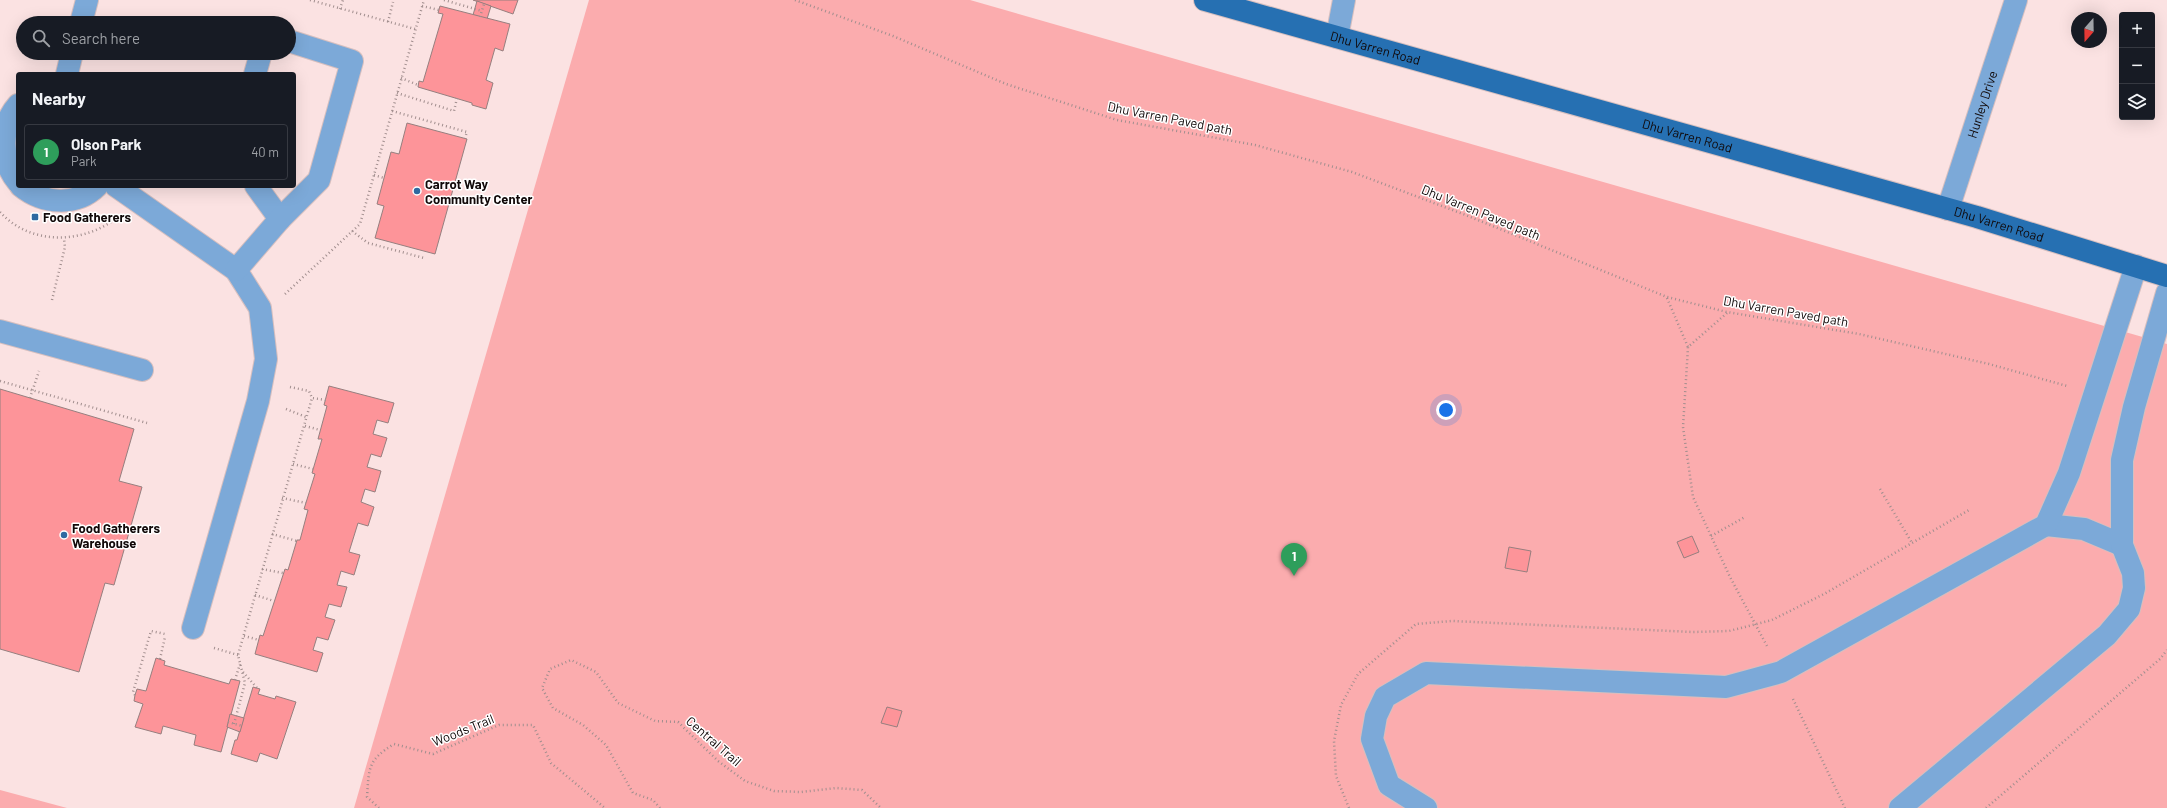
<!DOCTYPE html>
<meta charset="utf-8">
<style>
:root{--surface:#171b24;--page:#20242c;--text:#f1f3f6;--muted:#9ea1a6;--line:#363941;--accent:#7c3aed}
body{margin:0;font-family:Barlow,sans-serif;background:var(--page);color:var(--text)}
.controls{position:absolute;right:12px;top:12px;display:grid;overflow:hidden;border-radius:4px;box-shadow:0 4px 16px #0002}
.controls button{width:36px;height:36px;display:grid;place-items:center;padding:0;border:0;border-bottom:1px solid var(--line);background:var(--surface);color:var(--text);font:20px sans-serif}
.compass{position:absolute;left:2071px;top:12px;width:36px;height:36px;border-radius:50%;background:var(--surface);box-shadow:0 4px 16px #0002;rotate:200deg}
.you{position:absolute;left:1446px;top:410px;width:14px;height:14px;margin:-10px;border:3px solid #fff;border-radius:50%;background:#1a73e8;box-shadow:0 0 0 6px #1a73e833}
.badge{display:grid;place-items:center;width:26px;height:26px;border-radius:50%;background:var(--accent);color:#fff;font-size:13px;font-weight:700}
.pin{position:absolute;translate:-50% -33px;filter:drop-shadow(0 1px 2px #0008)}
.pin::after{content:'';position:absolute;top:21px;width:14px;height:12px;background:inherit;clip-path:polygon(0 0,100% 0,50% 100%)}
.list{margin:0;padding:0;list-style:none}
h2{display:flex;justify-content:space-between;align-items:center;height:52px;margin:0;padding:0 16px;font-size:17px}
h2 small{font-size:13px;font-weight:400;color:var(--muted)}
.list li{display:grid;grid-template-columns:26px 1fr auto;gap:12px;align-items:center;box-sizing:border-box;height:56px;margin:0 8px 8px;padding:0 8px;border:1px solid var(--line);border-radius:4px}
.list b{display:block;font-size:15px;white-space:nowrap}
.list p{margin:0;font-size:13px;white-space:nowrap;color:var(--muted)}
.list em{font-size:13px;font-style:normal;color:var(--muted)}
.icon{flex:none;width:22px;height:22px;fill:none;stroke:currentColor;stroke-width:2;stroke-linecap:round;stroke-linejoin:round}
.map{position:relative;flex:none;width:2167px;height:808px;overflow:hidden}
.search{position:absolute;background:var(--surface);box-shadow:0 4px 16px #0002;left:16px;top:16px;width:280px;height:44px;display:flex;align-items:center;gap:10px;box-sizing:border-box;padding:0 14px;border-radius:22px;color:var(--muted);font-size:15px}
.panel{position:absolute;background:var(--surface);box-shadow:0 4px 16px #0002;left:16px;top:72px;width:280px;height:116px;border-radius:4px}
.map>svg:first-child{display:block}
.green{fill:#fbacae}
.building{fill:#fd9499;stroke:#967f7f}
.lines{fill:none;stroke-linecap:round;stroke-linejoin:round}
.minor-casing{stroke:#d6bfbf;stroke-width:24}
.major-casing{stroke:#d6bfbf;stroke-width:24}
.path{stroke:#a18e8e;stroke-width:2.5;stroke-dasharray:1 3;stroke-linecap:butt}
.minor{stroke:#7ca9d8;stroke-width:22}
.major{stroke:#2670b2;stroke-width:22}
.poi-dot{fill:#2e69a1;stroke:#fff;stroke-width:1.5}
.labels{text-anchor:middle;stroke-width:3;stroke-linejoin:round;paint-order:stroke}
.street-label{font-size:13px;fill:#110909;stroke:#fff}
.poi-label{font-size:13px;font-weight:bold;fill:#110909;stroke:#fff;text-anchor:start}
</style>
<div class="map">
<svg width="2167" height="808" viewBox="0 0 2167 808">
<rect width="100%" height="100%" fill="#fbe2e2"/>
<g class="green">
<polygon points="589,0 970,0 2167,344 2167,808 354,808"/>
<polygon points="0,790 67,808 0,808"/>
</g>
<g class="building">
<polygon points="473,0 518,0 513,14"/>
<polygon points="477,1 491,6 487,19 473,15"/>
<polygon points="440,6 510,24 503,51 495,48 486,80 493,83 486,109 472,105 472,103 418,87 419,81 423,82 443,14 438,13"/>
<polygon points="407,123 467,139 435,254 375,238 384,206 377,204 391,152 399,154"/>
<polygon points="329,386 394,403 388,423 377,420 373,434 387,438 381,457 371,454 367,467 381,471 375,492 365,489 361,502 374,507 368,526 358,523 349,552 360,555 354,575 341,571 337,585 347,587 341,607 329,604 325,617 335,620 328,640 317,637 313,650 323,653 317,672 255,654 260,635 263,636 285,569 288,570 297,540 300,540 308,510 304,509 315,474 312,473 322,439 318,439 327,406 324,405"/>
<polygon points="0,389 134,429 119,481 142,487 114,585 105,583 79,672 0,649"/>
<polygon points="1692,536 1699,552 1684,558 1677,542"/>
<polygon points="1509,547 1531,551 1527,572 1505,568"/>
<polygon points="156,658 165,661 164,665 229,684 231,679 240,681 221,752 194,745 196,735 163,726 161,734 135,727 143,704 134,701 135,695 137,689 146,691"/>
<polygon points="253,687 260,689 258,694 275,699 276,696 296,702 277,759 260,753 257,762 231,754 235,740 237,740"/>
<polygon points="887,707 902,711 897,727 881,723"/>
<polygon points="230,714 244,718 240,732 227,727"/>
</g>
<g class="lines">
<defs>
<g id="minor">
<polyline points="81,23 87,0"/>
<polyline points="1337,37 1344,0"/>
<polyline points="67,74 72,53"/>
<polyline points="255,74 261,53"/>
<path d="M18,105C0,125 0,161 18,182"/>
<path d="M21,186C43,204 76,207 97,186"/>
<polyline points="116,186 236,270 260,308 266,359 258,401 193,628"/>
<polyline points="256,186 280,219"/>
<path id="s1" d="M1948,209L2016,0"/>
<polyline points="236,270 280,219 319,180 352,61 289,41"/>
<polyline points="0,331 142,370"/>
<polyline points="2046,525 2084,529 2122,545"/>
<polyline points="1426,808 1389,785 1372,739 1376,716 1385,697 1426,673 1726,687 1781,672 2046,525 2069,473 2136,266"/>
<polyline points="1900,808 2107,635 2129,609 2134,588 2133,573 2122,545 2122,460 2134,407 2167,293"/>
</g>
<g id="major">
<path id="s2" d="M1205,0L1977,217L2167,276"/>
</g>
</defs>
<use href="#minor" class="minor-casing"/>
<use href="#major" class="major-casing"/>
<g class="path">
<polyline points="310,0 415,29"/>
<polyline points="444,0 482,11"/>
<polyline points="795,0 893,36 1006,84 1117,120 1255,145 1352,172 1463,214 1667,297 1727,312 1859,334 1989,364 2067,386"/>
<polyline points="422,6 439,10"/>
<polyline points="340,9 343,0"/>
<polyline points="480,17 484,4"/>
<polyline points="388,22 393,2"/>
<polyline points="401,78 418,85"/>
<polyline points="397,93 454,111 457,98"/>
<polyline points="392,111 467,132 465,138"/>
<polyline points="374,175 384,178"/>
<path d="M0,212C30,245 80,244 114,220"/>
<polyline points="352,231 368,243 424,258"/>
<polyline points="285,294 360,224 424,0"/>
<polyline points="1667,298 1688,347"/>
<polyline points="52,300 65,247 64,239"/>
<polyline points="1727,313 1688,347 1683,427 1693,497 1730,577 1767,646"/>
<polyline points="0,381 147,423"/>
<polyline points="290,387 309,391 312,398 326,400"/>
<polyline points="30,398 39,371"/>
<polyline points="286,409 306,417"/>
<polyline points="305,426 320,430"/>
<polyline points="293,464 313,469"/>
<polyline points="1880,489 1912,543"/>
<polyline points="282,498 306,503"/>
<polyline points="272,534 297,541"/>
<polyline points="1711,536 1745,517"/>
<polyline points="262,569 283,573"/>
<polyline points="255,595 274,601"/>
<polyline points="244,636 259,640"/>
<polyline points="214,648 238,655"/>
<polyline points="160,659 165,637"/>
<polyline points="243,672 257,688"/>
<polyline points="235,680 240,664"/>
<polyline points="135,695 133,692 151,631 165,634"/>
<polyline points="1793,699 1845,808"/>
<polyline points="228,722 242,726"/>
<polyline points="234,724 245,683 238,655 312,398"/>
<path d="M379,808L367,797C369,767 368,760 394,744L433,754L499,725H533L551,763L605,808"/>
<polyline points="660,808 653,800 633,793 606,745 583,725 553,708 542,688 550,669 571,660 596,672 618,703 655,721 678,722 718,761 745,781 774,791 801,792 836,788 862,790 881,808"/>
<polyline points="1349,808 1336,776 1334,741 1341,705 1358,674 1416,624 1452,621 1693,632 1729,631 1772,620 1824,594 1969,510"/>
<polyline points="1986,808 2160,659 2167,650"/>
</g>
<use href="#minor" class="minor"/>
<use href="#major" class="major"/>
</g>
<g class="poi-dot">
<circle cx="417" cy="191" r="4"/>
<rect x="31" y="213" width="8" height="8" rx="2"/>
<circle cx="64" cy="535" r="4"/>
</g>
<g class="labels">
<g class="street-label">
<text dy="5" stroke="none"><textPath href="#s2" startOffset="177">Dhu Varren Road</textPath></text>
<text dy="5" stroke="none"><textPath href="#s1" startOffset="110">Hunley Drive</textPath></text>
<text transform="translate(1170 118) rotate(11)" y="5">Dhu Varren Paved path</text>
<text dy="5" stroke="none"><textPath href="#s2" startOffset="501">Dhu Varren Road</textPath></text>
<text transform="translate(1481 212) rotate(22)" y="5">Dhu Varren Paved path</text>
<text dy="5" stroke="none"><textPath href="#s2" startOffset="825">Dhu Varren Road</textPath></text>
<text transform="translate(1786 311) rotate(10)" y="5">Dhu Varren Paved path</text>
<text transform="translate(463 730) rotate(-22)" y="5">Woods Trail</text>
<text transform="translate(714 741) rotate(41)" y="5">Central Trail</text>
</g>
<g class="poi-label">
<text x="425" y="189">Carrot Way<tspan x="425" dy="15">Community Center</tspan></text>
<text x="43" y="222">Food Gatherers</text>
<text x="72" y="533">Food Gatherers<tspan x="72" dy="15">Warehouse</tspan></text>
</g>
</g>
</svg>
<div class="controls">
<button>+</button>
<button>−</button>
<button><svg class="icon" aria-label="layers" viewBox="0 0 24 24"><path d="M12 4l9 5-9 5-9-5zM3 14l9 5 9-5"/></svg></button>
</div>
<svg class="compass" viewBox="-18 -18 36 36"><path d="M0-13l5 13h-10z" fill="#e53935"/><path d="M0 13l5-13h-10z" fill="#9ea1a6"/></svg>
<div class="you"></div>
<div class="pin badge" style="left:1294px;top:576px;background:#2e9e5b">1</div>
<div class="search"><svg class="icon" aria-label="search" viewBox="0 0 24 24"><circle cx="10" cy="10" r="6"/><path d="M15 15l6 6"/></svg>Search here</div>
<section class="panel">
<h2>Nearby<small></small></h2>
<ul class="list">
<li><span class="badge" style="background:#2e9e5b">1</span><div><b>Olson Park</b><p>Park</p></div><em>40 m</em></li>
</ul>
</section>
</div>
